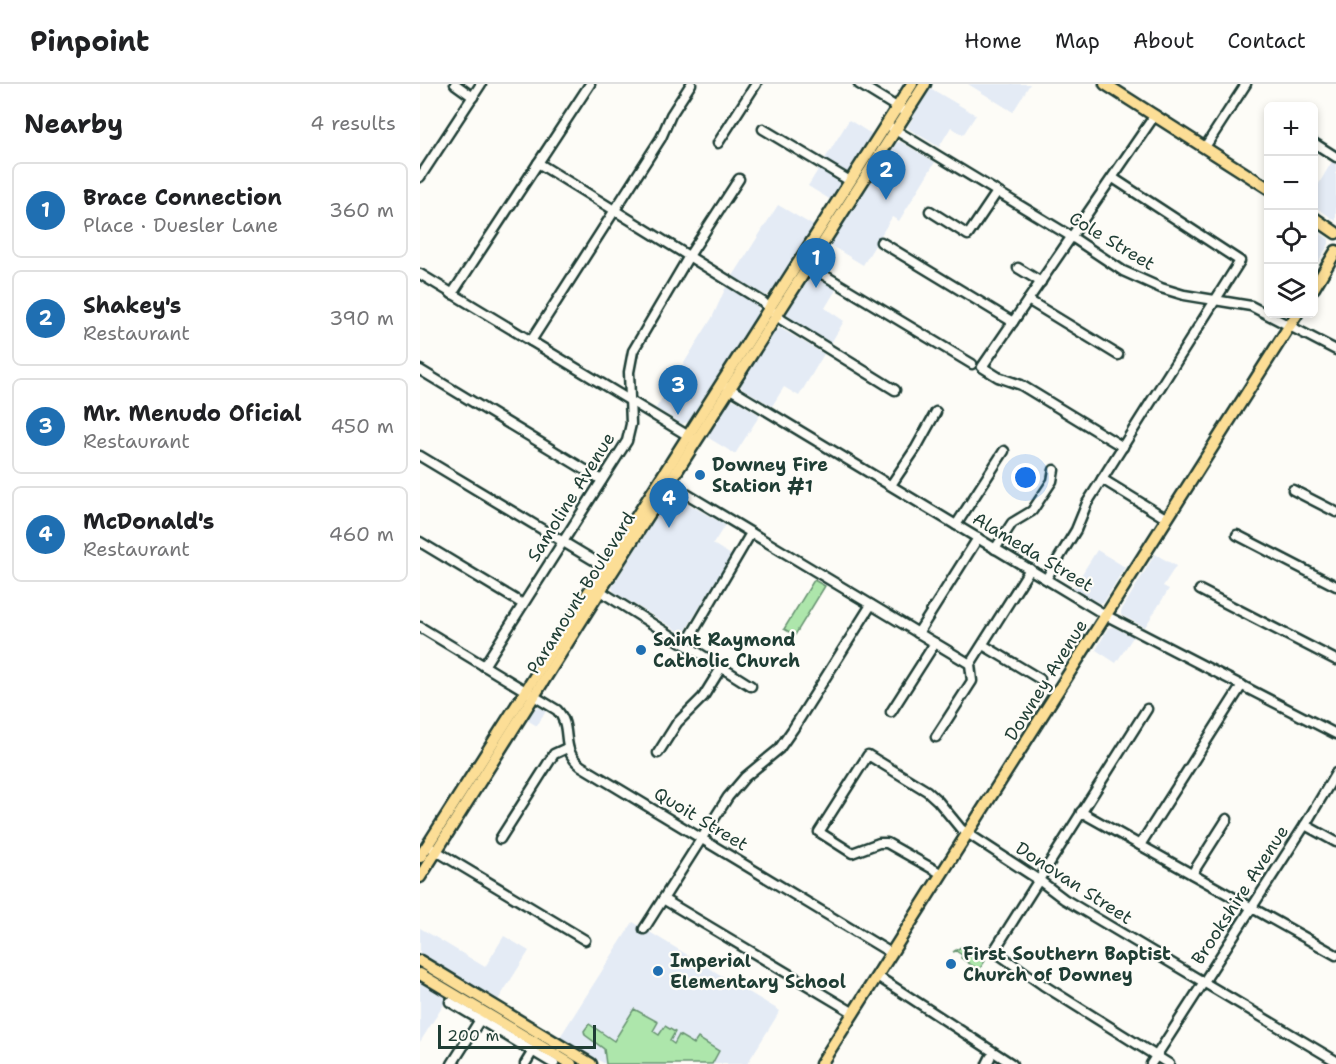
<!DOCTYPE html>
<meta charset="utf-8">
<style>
:root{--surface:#fff;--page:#f2f2f2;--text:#202124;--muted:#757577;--line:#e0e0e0;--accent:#1f6fb2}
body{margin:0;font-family:"Shantell Sans",sans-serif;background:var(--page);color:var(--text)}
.controls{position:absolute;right:18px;top:18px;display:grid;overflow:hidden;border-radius:9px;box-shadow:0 3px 9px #0003}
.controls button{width:54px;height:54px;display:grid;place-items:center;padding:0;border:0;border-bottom:2px solid var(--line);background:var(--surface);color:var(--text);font:30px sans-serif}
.scale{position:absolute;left:18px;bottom:15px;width:158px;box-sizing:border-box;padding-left:6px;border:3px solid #1f3d34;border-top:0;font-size:16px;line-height:21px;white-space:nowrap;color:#1f3d34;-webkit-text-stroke:4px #fdfcf7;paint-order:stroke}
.you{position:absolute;left:606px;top:394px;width:21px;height:21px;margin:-15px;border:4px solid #fff;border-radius:50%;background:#1a73e8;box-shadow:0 0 0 9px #1a73e833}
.badge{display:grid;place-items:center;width:39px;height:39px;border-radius:50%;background:var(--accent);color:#fff;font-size:20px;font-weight:700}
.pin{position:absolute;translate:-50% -50px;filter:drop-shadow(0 2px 3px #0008)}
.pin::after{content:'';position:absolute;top:32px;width:21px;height:18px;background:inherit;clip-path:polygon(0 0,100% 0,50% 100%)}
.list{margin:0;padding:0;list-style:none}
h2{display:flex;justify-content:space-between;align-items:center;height:78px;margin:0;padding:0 24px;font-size:26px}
h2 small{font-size:20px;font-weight:400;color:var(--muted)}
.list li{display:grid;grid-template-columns:39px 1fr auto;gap:18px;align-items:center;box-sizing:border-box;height:96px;margin:0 12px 12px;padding:0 12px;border:2px solid var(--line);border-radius:9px}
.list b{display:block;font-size:22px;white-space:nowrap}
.list p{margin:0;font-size:20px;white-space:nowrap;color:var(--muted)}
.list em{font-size:20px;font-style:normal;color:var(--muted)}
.icon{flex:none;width:33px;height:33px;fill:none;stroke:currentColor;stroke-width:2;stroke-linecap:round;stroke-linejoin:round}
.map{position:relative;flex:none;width:916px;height:980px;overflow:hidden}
header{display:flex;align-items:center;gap:36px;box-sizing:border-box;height:84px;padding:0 30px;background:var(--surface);border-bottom:2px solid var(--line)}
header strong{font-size:28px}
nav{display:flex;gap:33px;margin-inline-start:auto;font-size:21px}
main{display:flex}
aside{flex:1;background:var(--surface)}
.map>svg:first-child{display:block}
.built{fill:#e4ebf5}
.green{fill:#ade6ab;stroke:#669270;stroke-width:1.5}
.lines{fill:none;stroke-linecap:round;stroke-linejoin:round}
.minor-casing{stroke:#1f3d34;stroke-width:13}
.major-casing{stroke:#1f3d34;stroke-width:15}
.minor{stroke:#fdfcf7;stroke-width:8}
.major{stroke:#fcde96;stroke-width:10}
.poi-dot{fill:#1f6fb2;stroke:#fdfcf7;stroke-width:2}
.labels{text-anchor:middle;stroke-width:4.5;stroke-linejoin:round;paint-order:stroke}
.street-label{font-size:18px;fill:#1f3d34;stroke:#fdfcf7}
.poi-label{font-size:18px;font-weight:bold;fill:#1f3d34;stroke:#fdfcf7;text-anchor:start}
</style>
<header>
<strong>Pinpoint</strong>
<nav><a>Home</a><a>Map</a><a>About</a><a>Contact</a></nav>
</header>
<main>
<aside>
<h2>Nearby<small>4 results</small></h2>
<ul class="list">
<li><span class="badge">1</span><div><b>Brace Connection</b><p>Place · Duesler Lane</p></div><em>360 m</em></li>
<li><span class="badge">2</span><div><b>Shakey's</b><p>Restaurant</p></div><em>390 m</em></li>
<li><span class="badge">3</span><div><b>Mr. Menudo Oficial</b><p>Restaurant</p></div><em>450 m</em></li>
<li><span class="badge">4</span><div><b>McDonald's</b><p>Restaurant</p></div><em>460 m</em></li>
</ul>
</aside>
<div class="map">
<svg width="916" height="980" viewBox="0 0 916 980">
<rect width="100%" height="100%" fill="#fdfcf7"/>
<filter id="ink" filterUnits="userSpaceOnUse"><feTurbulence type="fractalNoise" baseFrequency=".0167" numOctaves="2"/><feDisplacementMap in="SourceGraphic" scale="12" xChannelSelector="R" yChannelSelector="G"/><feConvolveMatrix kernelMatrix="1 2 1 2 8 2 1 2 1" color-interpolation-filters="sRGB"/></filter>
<g filter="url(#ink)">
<g class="built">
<polygon points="548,0 610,0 593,28"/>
<polygon points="510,4 556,31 543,51 531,43 519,63 489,45 488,42"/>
<polygon points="429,36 453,51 411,116 388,102"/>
<polygon points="481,58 515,78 479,137 472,133 443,181 410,161 474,59"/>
<polygon points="914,74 916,76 916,137 894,122 894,108"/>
<polygon points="358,121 394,142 356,204 346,212 313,192"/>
<polygon points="895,146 909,155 909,160 895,183 894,149"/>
<polygon points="392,188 417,204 405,224 424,237 411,259 366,231"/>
<polygon points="306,203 338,222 338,228 268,338 262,340 236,324 292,234"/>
<polygon points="360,244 404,270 379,312 364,303 352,322 322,304 321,301 356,246"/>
<polygon points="311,316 315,316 340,331 315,370 287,353"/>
<polygon points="251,410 305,441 293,460 311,471 264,549 260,548 194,508 192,503"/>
<polygon points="677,466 705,483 684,518 679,519 653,504"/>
<polygon points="735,470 756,482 743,502 749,505 725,543 701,531 701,527"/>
<polygon points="693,543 713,553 696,579 676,566 688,544"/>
<polygon points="119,623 126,627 117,642 107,636 114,625"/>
<polygon points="213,838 360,927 327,980 185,980 140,953"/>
<polygon points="0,844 65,883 84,852 109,867 78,916 0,869"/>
<polygon points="0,897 28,914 0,958"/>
</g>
<g class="green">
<polygon points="394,496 405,502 375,551 364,545"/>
<polygon points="541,863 548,863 563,872 565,877 559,886 541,874 542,871 536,867 533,868"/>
<polygon points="214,925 238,938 233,947 239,951 245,942 255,948 250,957 254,960 259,951 274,960 278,954 299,967 292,980 186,980 184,965 165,951 164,947 169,940 194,957"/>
</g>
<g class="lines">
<defs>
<g id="minor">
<polyline points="35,0 53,13"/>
<polyline points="439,0 483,27"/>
<polyline points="472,44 652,153 703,187 741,204 764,211 831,222 916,266"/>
<polyline points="343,45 430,97"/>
<polyline points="298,59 336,0"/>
<polyline points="894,59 916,73"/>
<polyline points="785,63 826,0"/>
<polyline points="118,79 343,218 362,236 475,306"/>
<polyline points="0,93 61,0"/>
<polyline points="510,127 548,151 577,108"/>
<polyline points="461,158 593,238"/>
<polyline points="389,182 552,280"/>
<polyline points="598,184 621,198"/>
<polyline points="0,190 272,354"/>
<polyline points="32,210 170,0"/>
<polyline points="608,216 698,271"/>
<polyline points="111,257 241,54 251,31 271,0"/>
<polyline points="0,286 182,396"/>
<polyline points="307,303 687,532 916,650"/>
<polyline points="703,363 601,301 578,293 562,283 735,31"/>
<polyline points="0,372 190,486"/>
<polyline points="682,395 747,435"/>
<polyline points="250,400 550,580"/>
<polyline points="471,401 496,364 516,328"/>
<polyline points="873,406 916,428"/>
<polyline points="536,441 584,367"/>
<polyline points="817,451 916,502"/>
<polyline points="0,458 103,520"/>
<polyline points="575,465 592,439 612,427 632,397 634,386"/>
<polyline points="626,495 656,446 667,419 820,177 693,94"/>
<polyline points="177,505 331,602"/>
<polyline points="780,506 916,576"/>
<path d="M0,543L137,626C154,644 138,664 161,682L471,869"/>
<polyline points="498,549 558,454"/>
<polyline points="266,560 331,449"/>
<polyline points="563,561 620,595"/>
<polyline points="64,582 207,357 211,340 209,288 213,267 269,172 319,95"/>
<polyline points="727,625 574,867 623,901 749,980"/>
<polyline points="471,628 515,559"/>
<polyline points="516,653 552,597 550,580 610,485"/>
<polyline points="238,669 257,639 283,613 301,584"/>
<polyline points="661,728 916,871"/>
<polyline points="885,741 916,758"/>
<polyline points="80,755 134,670 147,664"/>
<polyline points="720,761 822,601"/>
<polyline points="13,765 165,856"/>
<polyline points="522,790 467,759 459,759 432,769 399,748 448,671 507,707 518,717 541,745 619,796 644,815 916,977"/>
<polyline points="772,790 807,735"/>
<polyline points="243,815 434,929"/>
<polyline points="224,845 308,713 325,693 359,665 373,645 451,521"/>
<polyline points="457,892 592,980"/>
<polyline points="30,918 134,980"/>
<polyline points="32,980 63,931"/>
<polyline points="105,980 113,967"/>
<polyline points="567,980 570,974"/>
<polyline points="731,980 885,741 916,689"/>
</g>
<g id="major">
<polyline points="685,0 848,104"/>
<polyline points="894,134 916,149"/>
<polyline points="894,204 916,167"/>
<polyline points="0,773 492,0"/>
<polyline points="0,793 180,507 505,0"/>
<polyline points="0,877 171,980"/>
<polyline points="0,890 151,980"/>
<polyline points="401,980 877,230"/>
</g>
</defs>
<use href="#minor" class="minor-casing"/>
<use href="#major" class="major-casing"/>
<use href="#minor" class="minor"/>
<use href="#major" class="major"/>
</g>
</g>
<g class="poi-dot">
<circle cx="280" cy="391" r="6"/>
<circle cx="221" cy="566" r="6"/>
<circle cx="531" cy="880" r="6"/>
<circle cx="238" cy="887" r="6"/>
</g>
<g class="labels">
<g class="street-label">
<text transform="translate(692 157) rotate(31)" y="6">Cole Street</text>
<text transform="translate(151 413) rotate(-58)" y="6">Samoline Avenue</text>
<text transform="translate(613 468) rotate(31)" y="6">Alameda Street</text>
<text transform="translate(161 509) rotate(-58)" y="6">Paramount Boulevard</text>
<text transform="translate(626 596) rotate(-58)" y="6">Downey Avenue</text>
<text transform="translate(281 735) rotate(31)" y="6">Quoit Street</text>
<text transform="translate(654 799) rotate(33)" y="6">Donovan Street</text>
<text transform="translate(820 811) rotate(-57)" y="6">Brookshire Avenue</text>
</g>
<g class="poi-label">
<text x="292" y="387">Downey Fire<tspan x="292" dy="21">Station #1</tspan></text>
<text x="233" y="562">Saint Raymond<tspan x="233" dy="21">Catholic Church</tspan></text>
<text x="543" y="876">First Southern Baptist<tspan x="543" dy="21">Church of Downey</tspan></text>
<text x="250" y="883">Imperial<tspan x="250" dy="21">Elementary School</tspan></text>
</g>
</g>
</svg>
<div class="controls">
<button>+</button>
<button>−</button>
<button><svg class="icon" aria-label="locate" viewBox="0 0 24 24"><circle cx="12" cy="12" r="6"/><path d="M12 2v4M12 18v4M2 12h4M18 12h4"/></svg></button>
<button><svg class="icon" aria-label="layers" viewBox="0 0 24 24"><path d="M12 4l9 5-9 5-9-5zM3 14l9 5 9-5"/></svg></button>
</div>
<div class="scale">200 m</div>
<div class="you"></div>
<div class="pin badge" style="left:396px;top:204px">1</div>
<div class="pin badge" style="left:466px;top:116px">2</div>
<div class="pin badge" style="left:258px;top:331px">3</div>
<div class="pin badge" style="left:249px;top:444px">4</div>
</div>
</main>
